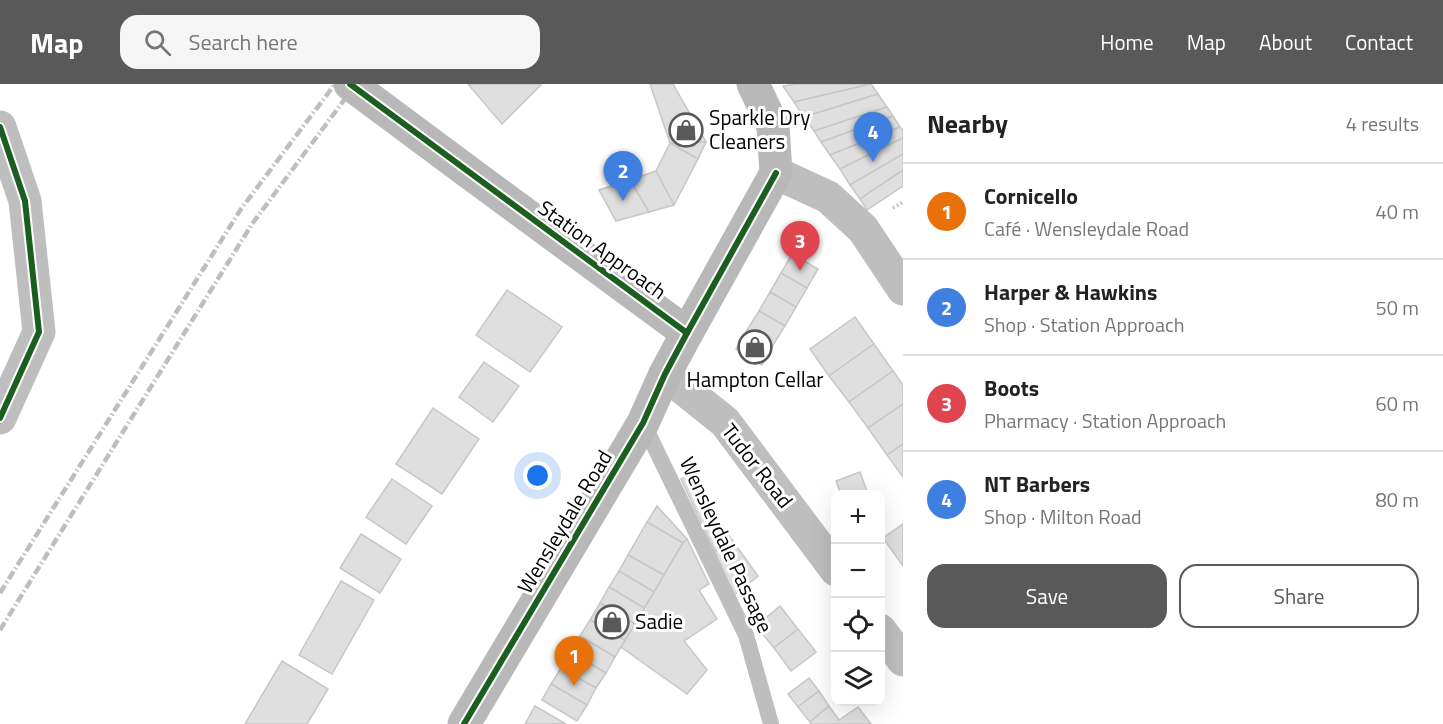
<!DOCTYPE html>
<meta charset="utf-8">
<style>
:root{--surface:#fff;--page:#f6f6f6;--text:#222;--muted:#767676;--line:#e0e0e0;--accent:#595959}
body{margin:0;font-family:"Titillium Web",sans-serif;background:var(--page);color:var(--text)}
.controls{position:absolute;right:18px;bottom:18px;display:grid;overflow:hidden;border-radius:12px;box-shadow:0 6px 24px #0002}
.controls button{width:54px;height:54px;display:grid;place-items:center;padding:0;border:0;border-bottom:2px solid var(--line);background:var(--surface);color:var(--text);font:30px sans-serif}
.you{position:absolute;left:538px;top:392px;width:21px;height:21px;margin:-15px;border:4px solid #fff;border-radius:50%;background:#1a73e8;box-shadow:0 0 0 9px #1a73e833}
.badge{display:grid;place-items:center;width:39px;height:39px;border-radius:50%;background:var(--accent);color:#fff;font-size:20px;font-weight:700}
.pin{position:absolute;translate:-50% -50px;filter:drop-shadow(0 2px 3px #0008)}
.pin::after{content:'';position:absolute;top:32px;width:21px;height:18px;background:inherit;clip-path:polygon(0 0,100% 0,50% 100%)}
.list{margin:0;padding:0;list-style:none}
h2{display:flex;justify-content:space-between;align-items:center;height:78px;margin:0;padding:0 24px;font-size:26px}
h2 small{font-size:20px;font-weight:400;color:var(--muted)}
.list li{display:grid;grid-template-columns:39px 1fr auto;gap:18px;align-items:center;box-sizing:border-box;height:96px;padding:0 24px;border-top:2px solid var(--line)}
.list b{display:block;font-size:22px;white-space:nowrap}
.list p{margin:0;font-size:20px;white-space:nowrap;color:var(--muted)}
.list em{font-size:20px;font-style:normal;color:var(--muted)}
.actions{display:flex;gap:12px;padding:18px 24px}
.actions a{flex:1;padding:14px 0;border:2px solid var(--accent);border-radius:18px;text-align:center;font-size:21px;color:var(--accent)}
.actions .main{background:var(--accent);color:#fff}
.icon{flex:none;width:33px;height:33px;fill:none;stroke:currentColor;stroke-width:2;stroke-linecap:round;stroke-linejoin:round}
.map{position:relative;flex:none;width:903px;height:640px;overflow:hidden}
header{display:flex;align-items:center;gap:36px;box-sizing:border-box;height:84px;padding:0 30px;background:var(--accent);color:#fff}
header strong{font-size:28px}
nav{display:flex;gap:33px;margin-inline-start:auto;font-size:21px}
.search{width:420px;height:54px;background:var(--page);display:flex;align-items:center;gap:15px;box-sizing:border-box;padding:0 21px;border-radius:18px;color:var(--muted);font-size:22px}
main{display:flex}
aside{flex:1;background:var(--surface)}
.map>svg:first-child{display:block}
.building{fill:#dfdfdf;stroke:#c7c7c7;stroke-width:1.5}
.lines{fill:none;stroke-linecap:round;stroke-linejoin:round}
.path{stroke:#b9b9b9;stroke-width:4;stroke-dasharray:1.5 3;stroke-linecap:butt}
.lane{stroke:#bebebe;stroke-width:16}
.street{stroke:#bebebe;stroke-width:33}
.secondary{stroke:#b8b8b8;stroke-width:33}
.rail{stroke:#bebebe;stroke-width:4.5;stroke-dasharray:9 3 1.5 3;stroke-linecap:butt}
.secondary-bridge{stroke:#b8b8b8;stroke-width:33}
.cycleway-casing{stroke:#fff;stroke-width:10}
.cycleway{stroke:#1b5e20;stroke-width:6}
.labels{text-anchor:middle;stroke-width:6;stroke-linejoin:round;paint-order:stroke}
.poi-label{font-size:21px;fill:#000;stroke:#fff;text-anchor:start}
.street-label{font-size:21px;fill:#000;stroke:#fff}
</style>
<header>
<strong>Map</strong>
<div class="search"><svg class="icon" aria-label="search" viewBox="0 0 24 24"><circle cx="10" cy="10" r="6"/><path d="M15 15l6 6"/></svg>Search here</div>
<nav><a>Home</a><a>Map</a><a>About</a><a>Contact</a></nav>
</header>
<main>
<div class="map">
<svg width="903" height="640" viewBox="0 0 903 640">
<rect width="100%" height="100%" fill="#fff"/>
<g class="building">
<polygon points="468,0 541,0 541,1 502,40"/>
<polygon points="650,0 673,0 706,58 670,59"/>
<polygon points="796,0 871,0 794,18 783,2"/>
<polygon points="871,0 878,10 804,33 794,18"/>
<polygon points="878,10 887,23 814,47 804,33"/>
<polygon points="887,23 893,32 821,58 814,47"/>
<polygon points="893,32 900,43 830,71 821,58"/>
<polygon points="900,43 903,46 903,54 840,85 830,71"/>
<polygon points="903,54 903,70 850,101 840,85"/>
<polygon points="706,58 698,75 670,59"/>
<polygon points="670,59 698,75 674,121 656,87"/>
<polygon points="903,70 903,86 860,115 850,101"/>
<polygon points="903,86 903,102 867,126 860,115"/>
<polygon points="656,87 674,121 649,128 630,96"/>
<polygon points="630,96 649,128 616,137 599,106"/>
<polygon points="792,170 818,185 807,204 781,189"/>
<polygon points="781,189 807,204 796,223 770,208"/>
<polygon points="507,206 562,243 530,288 476,251"/>
<polygon points="770,208 796,223 785,242 759,227"/>
<polygon points="759,227 785,242 773,261 747,246"/>
<polygon points="855,233 874,260 829,292 810,265"/>
<polygon points="747,246 773,261 762,281 736,265"/>
<polygon points="874,260 893,287 849,318 829,292"/>
<polygon points="484,278 519,302 493,338 459,313"/>
<polygon points="893,287 903,301 903,320 868,344 849,318"/>
<polygon points="903,320 903,360 887,371 868,344"/>
<polygon points="433,324 479,355 442,410 396,380"/>
<polygon points="903,360 903,393 887,371"/>
<polygon points="860,388 868,410 841,410 836,397"/>
<polygon points="686,392 727,449 715,468 681,395"/>
<polygon points="392,395 432,422 406,460 366,433"/>
<polygon points="657,422 687,455 683,459 647,438"/>
<polygon points="647,438 683,459 664,491 628,471"/>
<polygon points="903,440 903,482 883,454"/>
<polygon points="727,449 758,492 734,511 715,468"/>
<polygon points="361,450 401,475 380,509 340,484"/>
<polygon points="687,455 709,500 699,506 717,535 684,557 707,586 687,610 621,563 683,459"/>
<polygon points="628,471 664,491 654,508 619,487"/>
<polygon points="619,487 654,508 644,524 609,503"/>
<polygon points="341,497 374,516 332,590 299,571"/>
<polygon points="609,503 644,524 635,540 600,519"/>
<polygon points="600,519 635,540 625,556 590,536"/>
<polygon points="780,522 798,545 774,564 756,542"/>
<polygon points="590,536 625,556 615,573 580,552"/>
<polygon points="798,545 816,568 791,587 774,564"/>
<polygon points="580,552 615,573 606,589 571,568"/>
<polygon points="571,568 606,589 596,604 561,584"/>
<polygon points="282,577 328,605 307,640 245,640"/>
<polygon points="561,584 596,604 587,621 551,600"/>
<polygon points="809,594 819,607 798,623 788,610"/>
<polygon points="551,600 587,621 577,637 542,616"/>
<polygon points="819,607 829,622 810,638 798,623"/>
<polygon points="535,622 566,640 525,640"/>
<polygon points="829,622 839,636 858,623 871,640 811,640 810,638"/>
</g>
<g class="lines">
<polyline class="path" points="893,124 903,118"/>
<polyline class="lane" points="643,339 746,551 771,640"/>
<g class="street">
<polyline points="0,43 25,117 39,248 0,334"/>
<polyline points="776,89 828,113 863,145 903,205"/>
<polyline points="665,290 725,338 836,486"/>
<polyline points="880,546 903,576"/>
</g>
<g class="secondary">
<polyline points="467,87 687,249 776,89 773,42 753,0"/>
<polyline points="464,640 643,339 665,290 687,249"/>
</g>
<g class="rail">
<polyline points="0,509 241,125 335,0"/>
<polyline points="0,546 252,140 356,0"/>
</g>
<polyline class="secondary-bridge" points="350,0 467,87"/>
<defs>
<g id="cycleway">
<polyline points="350,0 687,249 776,89"/>
<polyline points="0,43 25,117 39,248 0,334"/>
<polyline points="464,640 643,339 665,290 687,249"/>
</g>
</defs>
<use href="#cycleway" class="cycleway-casing"/>
<use href="#cycleway" class="cycleway"/>
</g>
<defs>
<symbol id="shop-ring" viewBox="-11 -11 22 22"><circle r="9.5" fill="#fff" stroke="#595959" stroke-width="1.5"/><path d="M-5-2.5h2.3a2.7 3.5 0 0 1 5.4 0H5L5.5 6h-11ZM-1.5-2.5h3a1.5 2.3 0 0 0-3 0Z" fill="#595959"/></symbol>
</defs>
<g fill-rule="evenodd">
<use href="#shop-ring" x="667" y="27" width="38" height="38"/>
<use href="#shop-ring" x="736" y="244" width="38" height="38"/>
<use href="#shop-ring" x="593" y="519" width="38" height="38"/>
</g>
<g class="labels">
<g class="poi-label">
<text x="709" y="41">Sparkle Dry<tspan x="709" dy="24">Cleaners</tspan></text>
<text x="755" y="303" text-anchor="middle">Hampton Cellar</text>
<text x="635" y="545">Sadie</text>
</g>
<g class="street-label">
<text transform="translate(602 166) rotate(36)" y="7">Station Approach</text>
<text transform="translate(757 382) rotate(52)" y="7">Tudor Road</text>
<text transform="translate(565 438) rotate(-59)" y="7">Wensleydale Road</text>
<text transform="translate(726 461) rotate(65)" y="7">Wensleydale Passage</text>
</g>
</g>
</svg>
<div class="controls">
<button>+</button>
<button>−</button>
<button><svg class="icon" aria-label="locate" viewBox="0 0 24 24"><circle cx="12" cy="12" r="6"/><path d="M12 2v4M12 18v4M2 12h4M18 12h4"/></svg></button>
<button><svg class="icon" aria-label="layers" viewBox="0 0 24 24"><path d="M12 4l9 5-9 5-9-5zM3 14l9 5 9-5"/></svg></button>
</div>
<div class="you"></div>
<div class="pin badge" style="left:574px;top:602px;background:#e8710a">1</div>
<div class="pin badge" style="left:623px;top:117px;background:#3f7fe0">2</div>
<div class="pin badge" style="left:800px;top:187px;background:#e0444e">3</div>
<div class="pin badge" style="left:873px;top:78px;background:#3f7fe0">4</div>
</div>
<aside>
<h2>Nearby<small>4 results</small></h2>
<ul class="list">
<li><span class="badge" style="background:#e8710a">1</span><div><b>Cornicello</b><p>Café · Wensleydale Road</p></div><em>40 m</em></li>
<li><span class="badge" style="background:#3f7fe0">2</span><div><b>Harper &amp; Hawkins</b><p>Shop · Station Approach</p></div><em>50 m</em></li>
<li><span class="badge" style="background:#e0444e">3</span><div><b>Boots</b><p>Pharmacy · Station Approach</p></div><em>60 m</em></li>
<li><span class="badge" style="background:#3f7fe0">4</span><div><b>NT Barbers</b><p>Shop · Milton Road</p></div><em>80 m</em></li>
</ul>
<div class="actions"><a class="main">Save</a><a>Share</a></div>
</aside>
</main>
